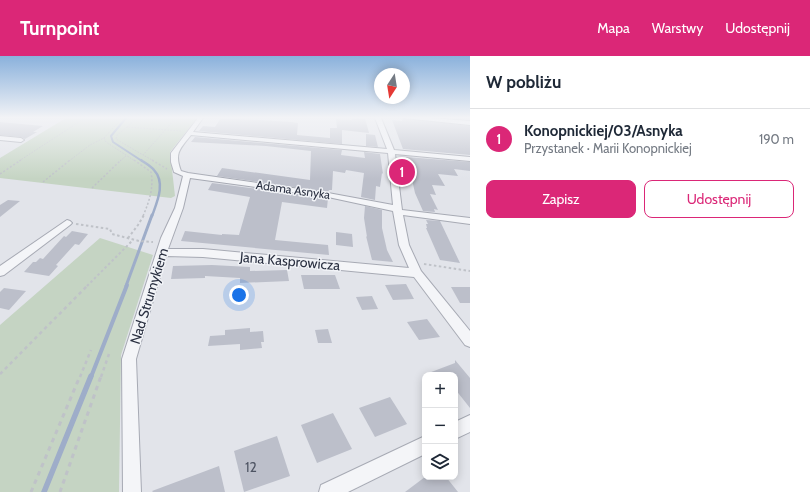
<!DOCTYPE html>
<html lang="pl">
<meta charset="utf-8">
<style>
:root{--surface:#fff;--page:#f6f6f7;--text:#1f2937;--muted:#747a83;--line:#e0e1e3;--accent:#db2777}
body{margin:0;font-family:Cabin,sans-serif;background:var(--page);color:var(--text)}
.controls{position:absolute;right:12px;bottom:12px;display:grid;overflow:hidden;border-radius:8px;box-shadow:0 2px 10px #0003}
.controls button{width:36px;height:36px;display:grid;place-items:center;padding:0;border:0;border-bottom:1px solid var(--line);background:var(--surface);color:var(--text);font:20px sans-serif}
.compass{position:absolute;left:374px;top:12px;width:36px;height:36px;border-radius:50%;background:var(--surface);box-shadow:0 2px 10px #0003;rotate:192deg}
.you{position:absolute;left:239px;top:239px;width:14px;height:14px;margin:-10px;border:3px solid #fff;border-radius:50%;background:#1a73e8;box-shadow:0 0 0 6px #1a73e833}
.badge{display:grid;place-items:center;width:26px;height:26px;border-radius:50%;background:var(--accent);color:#fff;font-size:13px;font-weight:700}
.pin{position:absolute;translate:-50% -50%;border:2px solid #fff;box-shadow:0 1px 4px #0006}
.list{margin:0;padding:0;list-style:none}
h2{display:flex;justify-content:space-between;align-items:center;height:52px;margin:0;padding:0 16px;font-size:17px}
h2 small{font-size:13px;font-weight:400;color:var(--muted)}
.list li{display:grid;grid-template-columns:26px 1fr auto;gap:12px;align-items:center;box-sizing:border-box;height:60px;padding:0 16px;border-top:1px solid var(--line)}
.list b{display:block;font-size:15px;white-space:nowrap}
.list p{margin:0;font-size:13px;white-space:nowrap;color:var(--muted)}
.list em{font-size:13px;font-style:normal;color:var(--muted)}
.actions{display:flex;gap:8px;padding:12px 16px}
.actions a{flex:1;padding:9px 0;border:1px solid var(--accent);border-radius:8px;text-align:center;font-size:14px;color:var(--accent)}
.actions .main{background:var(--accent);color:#fff}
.icon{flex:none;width:22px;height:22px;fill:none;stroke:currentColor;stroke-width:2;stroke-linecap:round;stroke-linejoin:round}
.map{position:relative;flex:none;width:470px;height:436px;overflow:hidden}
header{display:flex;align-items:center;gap:24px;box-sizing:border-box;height:56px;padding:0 20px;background:var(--accent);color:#fff}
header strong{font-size:19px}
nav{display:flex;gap:22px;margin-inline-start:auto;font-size:14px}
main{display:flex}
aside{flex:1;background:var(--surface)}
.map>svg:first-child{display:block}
.green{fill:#c5d4c3}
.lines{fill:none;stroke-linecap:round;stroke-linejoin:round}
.stream-far4{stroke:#9eadc9;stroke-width:2}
.stream-far3{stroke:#9eadc9;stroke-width:2.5}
.stream-far2{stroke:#9eadc9;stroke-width:3}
.stream-far1{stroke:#9eadc9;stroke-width:4}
.stream{stroke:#9eadc9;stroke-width:5.5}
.building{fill:#bcbfca}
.minor-casing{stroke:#a7aab4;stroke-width:2}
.path-far4{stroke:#bfc2c8;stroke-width:1;stroke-dasharray:1.5 1.5;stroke-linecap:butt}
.path-far3{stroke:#bfc2c8;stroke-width:1.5;stroke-dasharray:2 2;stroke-linecap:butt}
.path-far2{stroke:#bfc2c8;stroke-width:2;stroke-dasharray:2.5 2.5;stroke-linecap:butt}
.path-far1{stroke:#bfc2c8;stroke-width:2.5;stroke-dasharray:3.5 3.5;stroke-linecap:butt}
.path{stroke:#bfc2c8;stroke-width:3;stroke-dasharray:4.5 4.5;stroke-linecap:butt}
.minor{fill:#f4f5f8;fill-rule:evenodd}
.labels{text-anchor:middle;stroke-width:3;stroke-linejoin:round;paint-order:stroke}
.far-street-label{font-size:12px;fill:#2a3041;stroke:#f1f3f7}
.street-label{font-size:14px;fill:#2a3041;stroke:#f1f3f7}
.near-number-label{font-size:14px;fill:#4e5463}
</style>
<header>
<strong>Turnpoint</strong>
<nav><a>Mapa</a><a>Warstwy</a><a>Udostępnij</a></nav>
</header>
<main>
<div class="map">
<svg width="470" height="436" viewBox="0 0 470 436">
<rect width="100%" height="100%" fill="#e2e4ea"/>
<g class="green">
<polygon points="66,62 197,62 170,96 175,140 171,142 0,122 0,102"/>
<polygon points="100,182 153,199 121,299 119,436 0,436 0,269"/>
</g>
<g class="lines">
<polyline class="stream-far4" points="126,62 111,80 113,86 142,105"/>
<path class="stream-far3" d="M141,104C145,107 151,110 154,114C166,127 157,146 152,160"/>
<polyline class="stream-far2" points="126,230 152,159"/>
<polyline class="stream-far1" points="91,321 127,229"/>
<polyline class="stream" points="44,436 91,320"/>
</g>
<g class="building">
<polygon points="221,62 292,66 298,67 297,79 330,82 330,72 337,72 336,63 352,64 352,62 365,62 369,77 342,74 342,88 199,75 203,70 215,71"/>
<polygon points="403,62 470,70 470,99 403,93 392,64 402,65"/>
<polygon points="0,66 43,70 33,76 37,76 25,83 21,81 0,79"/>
<polygon points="366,78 375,79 378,91 366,90"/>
<polygon points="195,81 342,94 341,99 365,102 364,96 380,98 383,118 382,117 380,131 376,130 375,144 361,141 364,117 346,114 345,117 333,115 332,134 329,134 328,136 217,120 222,112 310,124 311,95 266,90 191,86"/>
<polygon points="406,101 470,106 470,115 454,113 458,120 438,118 445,130 432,129 436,139 430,138 438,154 434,153 435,156 423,155 415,137 411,119 404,102 406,102"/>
<polygon points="212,127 328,142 327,152 282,146 275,184 328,189 329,199 181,185 185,175 222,179 222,178 239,179 250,141 208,134"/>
<polygon points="8,144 20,145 0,161 0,149"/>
<polygon points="365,150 382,154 382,172 387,194 393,206 372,204 366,180 367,181 364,162"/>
<polygon points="426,164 440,165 460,207 440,204 426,172 427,172 426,168 428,168"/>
<polygon points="72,175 88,178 79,189 75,188 56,209 58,210 49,220 24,216 33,206 36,206 40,202 43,203 64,180 66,181"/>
<polygon points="336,176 352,178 353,191 336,189"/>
<polygon points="212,209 250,211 250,215 287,214 289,225 240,227 240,222 205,220 205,222 171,223 173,210"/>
<polygon points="301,219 335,219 340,233 304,233"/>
<polygon points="406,228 414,243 393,244 385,229"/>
<polygon points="451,231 470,231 470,247 460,247"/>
<polygon points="4,232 26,235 9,254 0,252 0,236"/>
<polygon points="372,240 378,253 362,254 356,241"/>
<polygon points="427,263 440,281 419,284 407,266"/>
<polygon points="250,272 250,276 263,275 264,286 261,286 262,292 240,294 240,288 208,290 210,280 225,279 225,274"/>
<polygon points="328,273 332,287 318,287 315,274"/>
<polygon points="455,304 470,322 470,352 455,333 455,319 426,319 426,318 455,307"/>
<polygon points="390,341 407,368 375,381 359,352"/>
<polygon points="333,357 352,393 317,407 301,369"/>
<polygon points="277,380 290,420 244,436 234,395"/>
<polygon points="219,410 225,436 153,436 152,435"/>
<polygon points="425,421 446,421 458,436 405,436"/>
</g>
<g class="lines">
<defs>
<g id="minor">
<path d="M198,62H203L193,76L387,93L375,62H381L394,94L470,101V105L395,98L402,154L470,162V168L403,159L409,189L421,215L470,275V291L465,289L414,221L203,201L166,200L136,303L141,436H123L122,303L161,182L175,152L183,120L174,116L171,106V97ZM191,79L388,97L393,149L328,137L188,117L181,115C174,97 180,93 191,79ZM190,122L328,141L393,155L399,189L409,212L203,193H168L183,152Z"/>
<polygon points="404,62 431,62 470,65 470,69"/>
<polygon points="0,80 21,82 24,84 21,86 0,84"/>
<polygon points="67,164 70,165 72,167 70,169 4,219 0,220 0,210"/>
<polygon points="470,359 470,376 455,383 455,366"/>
<polygon points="425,380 425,398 348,436 319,436 321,429"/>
</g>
</defs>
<use href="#minor" class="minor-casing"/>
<g class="path-far4">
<polyline points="137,62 127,71 181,75"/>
<polyline points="127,71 117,79 116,83 143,99"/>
<polyline points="104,82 106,86 135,105"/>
<polyline points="19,105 85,62"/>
<polyline points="69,105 90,89 104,82 122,62"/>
<polyline points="120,105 126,100"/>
<polyline points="154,105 143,99 176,62"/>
</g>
<g class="path-far3">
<path d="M134,104L151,116C154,132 149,146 143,160"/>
<polyline points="152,104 167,113"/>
<polyline points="0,118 21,104"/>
<polyline points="43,126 70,104"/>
<polyline points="92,132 121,104"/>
</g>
<g class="path-far2">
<polyline points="76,168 110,173 112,178 139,185 153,186"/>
<polyline points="128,182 138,169 144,159"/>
<polyline points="424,208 470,215"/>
<polyline points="87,230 133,184"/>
</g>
<g class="path-far1">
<polyline points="0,318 88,229"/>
<polyline points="80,321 91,294"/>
<polyline points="101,321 109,298"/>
</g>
<g class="path">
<polyline points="31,436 80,320"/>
<polyline points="60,436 101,320"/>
</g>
<use href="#minor" class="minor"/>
</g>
<linearGradient id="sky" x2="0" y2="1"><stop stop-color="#8ab1dc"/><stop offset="0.5" stop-color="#f2f3f6"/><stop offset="1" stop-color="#f2f3f6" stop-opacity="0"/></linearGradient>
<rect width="470" height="123" fill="url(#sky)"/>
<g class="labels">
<g class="far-street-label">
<text transform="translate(293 134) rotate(8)" y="4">Adama Asnyka</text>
</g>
<g class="street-label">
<text transform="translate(290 205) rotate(5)" y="5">Jana Kasprowicza</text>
<text transform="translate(149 240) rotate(-73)" y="5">Nad Strumykiem</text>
</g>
<g class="near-number-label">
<text x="251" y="416">12</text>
</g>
</g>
</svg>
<div class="controls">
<button>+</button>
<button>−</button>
<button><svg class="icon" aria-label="layers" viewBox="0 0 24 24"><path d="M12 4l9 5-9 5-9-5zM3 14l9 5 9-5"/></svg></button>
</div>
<svg class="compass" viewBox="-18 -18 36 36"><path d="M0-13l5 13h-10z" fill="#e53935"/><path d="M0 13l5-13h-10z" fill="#747a83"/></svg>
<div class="you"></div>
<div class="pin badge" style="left:402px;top:116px">1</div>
</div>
<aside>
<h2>W pobliżu<small></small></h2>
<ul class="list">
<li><span class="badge">1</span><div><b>Konopnickiej/03/Asnyka</b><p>Przystanek · Marii Konopnickiej</p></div><em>190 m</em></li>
</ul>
<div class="actions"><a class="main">Zapisz</a><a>Udostępnij</a></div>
</aside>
</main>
